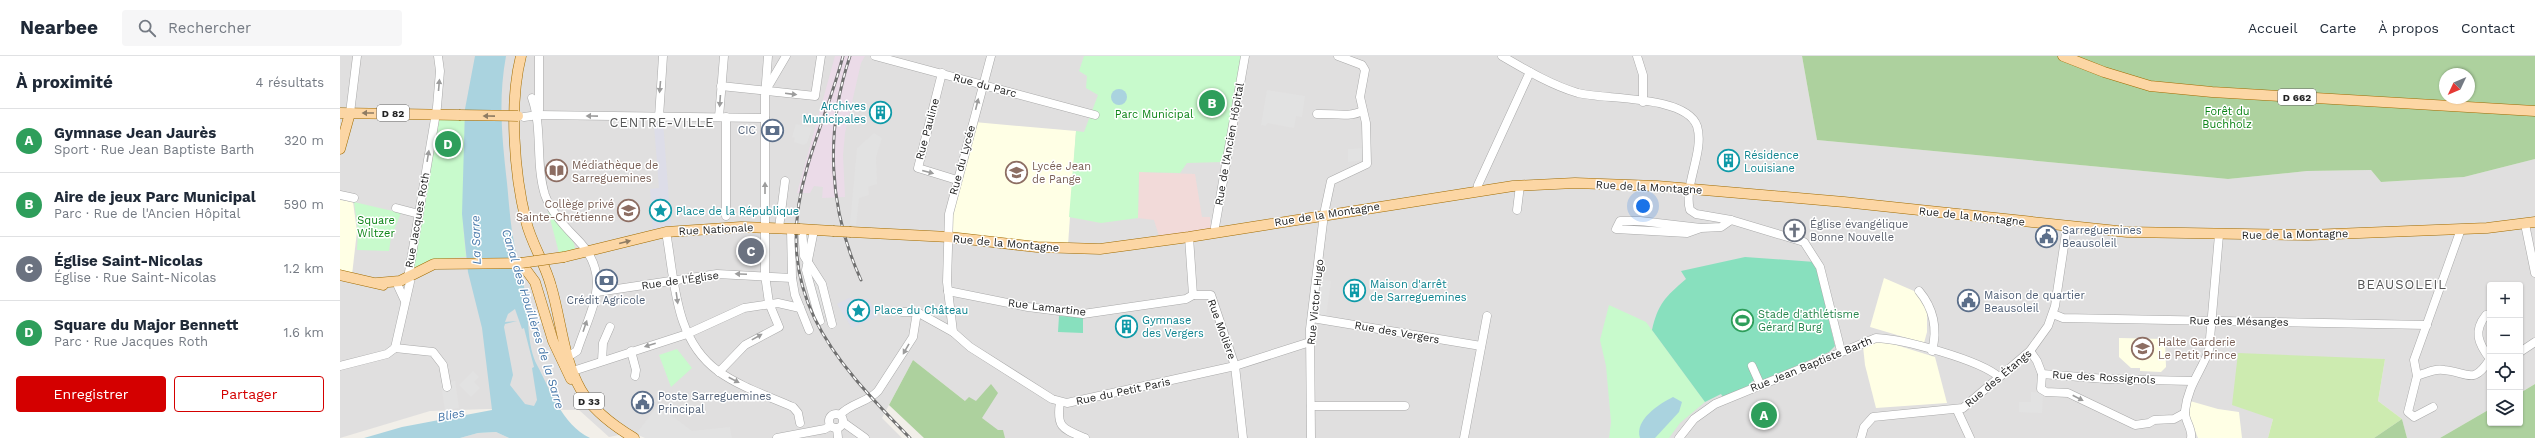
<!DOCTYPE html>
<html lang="fr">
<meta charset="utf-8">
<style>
:root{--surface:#fff;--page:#f6f6f7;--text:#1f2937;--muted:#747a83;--line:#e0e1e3;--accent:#d40000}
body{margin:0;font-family:"Work Sans",sans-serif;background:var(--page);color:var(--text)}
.controls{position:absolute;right:12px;bottom:12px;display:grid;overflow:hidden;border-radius:4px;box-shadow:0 1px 3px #0004}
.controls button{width:36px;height:36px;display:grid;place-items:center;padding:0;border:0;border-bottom:1px solid var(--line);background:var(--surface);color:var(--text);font:20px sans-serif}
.compass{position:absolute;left:2099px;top:12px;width:36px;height:36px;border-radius:50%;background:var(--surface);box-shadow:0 1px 3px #0004;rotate:226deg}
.you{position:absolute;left:1303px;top:150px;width:14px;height:14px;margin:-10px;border:3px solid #fff;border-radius:50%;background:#1a73e8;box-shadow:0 0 0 6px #1a73e833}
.badge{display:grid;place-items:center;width:26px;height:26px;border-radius:50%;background:var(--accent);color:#fff;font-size:13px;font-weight:700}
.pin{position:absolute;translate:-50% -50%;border:2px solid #fff;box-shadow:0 1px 4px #0006}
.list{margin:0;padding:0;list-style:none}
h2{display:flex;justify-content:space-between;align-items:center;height:52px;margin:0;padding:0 16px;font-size:17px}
h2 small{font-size:13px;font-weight:400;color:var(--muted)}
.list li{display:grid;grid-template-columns:26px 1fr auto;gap:12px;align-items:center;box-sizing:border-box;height:64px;padding:0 16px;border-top:1px solid var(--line)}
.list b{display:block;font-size:15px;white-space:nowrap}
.list p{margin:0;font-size:13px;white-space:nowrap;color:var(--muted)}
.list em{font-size:13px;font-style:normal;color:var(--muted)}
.actions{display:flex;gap:8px;padding:12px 16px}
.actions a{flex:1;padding:9px 0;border:1px solid var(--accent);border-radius:4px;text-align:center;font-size:14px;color:var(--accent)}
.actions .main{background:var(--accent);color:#fff}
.icon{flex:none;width:22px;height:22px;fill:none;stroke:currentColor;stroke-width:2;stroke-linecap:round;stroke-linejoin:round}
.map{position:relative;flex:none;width:2195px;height:382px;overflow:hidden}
header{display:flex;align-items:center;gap:24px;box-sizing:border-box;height:56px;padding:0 20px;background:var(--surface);border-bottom:1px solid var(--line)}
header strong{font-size:19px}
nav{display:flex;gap:22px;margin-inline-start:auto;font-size:14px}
.search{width:280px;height:36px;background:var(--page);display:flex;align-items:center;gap:10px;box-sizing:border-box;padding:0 14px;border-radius:4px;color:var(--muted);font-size:15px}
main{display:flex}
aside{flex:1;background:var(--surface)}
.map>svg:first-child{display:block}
.residential{fill:#e0dfdf}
.commercial{fill:#f2dad9}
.industrial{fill:#ebdbe8}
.education{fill:#ffffe5}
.grass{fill:#cdebb0}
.forest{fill:#add19e;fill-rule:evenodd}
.park{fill:#c8facc}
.pitch{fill:#88e0be}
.parking{fill:#e2e2e2}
.plaza{fill:#dddde8}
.water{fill:#aad3df;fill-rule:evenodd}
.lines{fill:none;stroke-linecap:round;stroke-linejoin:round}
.minor-casing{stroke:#a9a9a9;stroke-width:9}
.major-casing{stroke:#a06b00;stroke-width:11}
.minor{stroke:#fff;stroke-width:8}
.major{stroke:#fcd6a4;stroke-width:10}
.rail-casing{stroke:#707070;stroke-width:3}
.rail{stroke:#fff;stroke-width:1.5;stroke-dasharray:4.5;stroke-linecap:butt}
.major-bridge-casing{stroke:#a06b00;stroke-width:11;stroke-linecap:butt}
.major-bridge{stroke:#fcd6a4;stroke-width:10}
.oneway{fill:#9c9c9c}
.oneway2{fill:#8f7c63}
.labels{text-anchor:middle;stroke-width:3;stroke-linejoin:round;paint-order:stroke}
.shield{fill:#fff;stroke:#646464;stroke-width:1}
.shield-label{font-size:10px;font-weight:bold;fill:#222}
.street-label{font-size:11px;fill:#222;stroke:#fff}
.culture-label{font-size:11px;fill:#0d838f;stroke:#fff;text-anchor:start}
.park-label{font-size:11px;fill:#0c8416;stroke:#fff}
.service-label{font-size:11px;fill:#4e5e75;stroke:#fff;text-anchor:start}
.education-label{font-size:11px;fill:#785e54;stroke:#fff;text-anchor:start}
.worship-label{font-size:11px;fill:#5b616d;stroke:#fff;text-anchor:start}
.leisure-label{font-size:11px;fill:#27864d;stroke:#fff;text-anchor:start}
.water-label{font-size:12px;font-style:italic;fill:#4a7aab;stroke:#fff}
.quarter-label{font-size:13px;letter-spacing:1px;fill:#555;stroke:#fff}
</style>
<header>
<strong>Nearbee</strong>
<div class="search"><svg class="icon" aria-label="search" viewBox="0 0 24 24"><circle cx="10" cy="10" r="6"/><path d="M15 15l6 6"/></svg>Rechercher</div>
<nav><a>Accueil</a><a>Carte</a><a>À propos</a><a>Contact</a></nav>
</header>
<main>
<aside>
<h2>À proximité<small>4 résultats</small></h2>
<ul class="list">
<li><span class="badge" style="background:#2e9e5b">A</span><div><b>Gymnase Jean Jaurès</b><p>Sport · Rue Jean Baptiste Barth</p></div><em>320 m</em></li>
<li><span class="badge" style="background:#2e9e5b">B</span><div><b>Aire de jeux Parc Municipal</b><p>Parc · Rue de l'Ancien Hôpital</p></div><em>590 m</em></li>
<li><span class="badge" style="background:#6b7280">C</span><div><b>Église Saint-Nicolas</b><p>Église · Rue Saint-Nicolas</p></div><em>1.2 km</em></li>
<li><span class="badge" style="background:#2e9e5b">D</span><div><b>Square du Major Bennett</b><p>Parc · Rue Jacques Roth</p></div><em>1.6 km</em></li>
</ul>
<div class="actions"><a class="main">Enregistrer</a><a>Partager</a></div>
</aside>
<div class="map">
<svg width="2195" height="382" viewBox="0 0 2195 382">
<rect width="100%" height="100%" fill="#f2efe9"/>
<g class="residential">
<polygon points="0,0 1462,0 1477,84 1888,123 1967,115 2031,114 2041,126 2124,121 2195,103 2195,328 2180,337 2180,229 2150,229 2150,353 2100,382 2067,382 2062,363 2038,345 2045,303 1994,302 1933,363 1928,382 644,382 634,352 573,304 542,362 562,382 307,382 294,376 269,381 239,354 148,353 90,355 0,382"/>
<polygon points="156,376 169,382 120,382 138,377"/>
</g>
<polygon class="commercial" points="799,116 855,118 862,161 870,161 871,173 819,180 814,164 798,162"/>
<polygon class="industrial" points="495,0 525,0 521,7 505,77 503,99 505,141 482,142 483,131 474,130 470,137 457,137"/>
<g class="education">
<polygon points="634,66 736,75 728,189 611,179 611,158"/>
<polygon points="0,144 13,146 17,175 12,219 0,216"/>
<polygon points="1544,222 1574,235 1587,251 1587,276 1584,287 1530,271"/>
<polygon points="1779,282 1825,283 1826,311 1821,316 1800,315 1800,312 1791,312 1779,301"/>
<polygon points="1538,286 1553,288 1595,301 1607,347 1536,352 1525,309 1523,290"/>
<polygon points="1850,345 1878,353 1899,356 1902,382 1858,382 1849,360"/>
</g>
<polygon class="grass" points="1898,297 2045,303 2038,345 2062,363 2034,382 1928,382 1933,363 1892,349"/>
<g class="forest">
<path d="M1462,0H2195V103L2124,121L2041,126L2031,114L1967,115L1888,123L1477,84ZM2105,18H2129V42H2105Z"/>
<polygon points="573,304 625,345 629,341 636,345 651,328 658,337 642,362 658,374 663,374 665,382 584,382 549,349"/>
<polygon points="2195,328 2195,382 2100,382 2150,353 2150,367 2180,367 2180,337"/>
<polygon points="2062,363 2067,382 2034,382"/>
</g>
<g class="park">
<polygon points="744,0 902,0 883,106 847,107 840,117 799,116 798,162 761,167 729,161 736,75 744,76 758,39 746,32 747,20 739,15"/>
<path d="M125,58L123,168L126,201C105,202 91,204 73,215L100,59Z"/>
<polygon points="14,146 61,157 51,181 49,195 17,194 18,175"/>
<polygon points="208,155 234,187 235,193 219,197"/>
<polygon points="1269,249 1306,266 1365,346 1340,367 1329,382 1269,382 1271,366 1266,310 1260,284"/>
<polygon points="337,293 352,312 331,331 319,299"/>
</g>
<g class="pitch">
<path d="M1405,201L1475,206L1495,290L1489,296L1423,324L1421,321L1411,326L1412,328L1383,341L1381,338L1365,346L1312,274C1318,248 1325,241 1346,223L1341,215Z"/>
<polygon points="719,260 743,261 743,277 718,276"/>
</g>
<g class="parking">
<polygon points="927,34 965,40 962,61 956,60 954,72 927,67 926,70 921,69"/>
<polygon points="456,68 472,72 467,87 463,89 454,86 455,82 452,81"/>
<polygon points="534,77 542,82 536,101 537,128 528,131 529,139 519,142 516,170 510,168 517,92"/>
<polygon points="1023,92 1022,104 1008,106 1008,93"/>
<polygon points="460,177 472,178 467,209 479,232 485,260 476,262 467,235 462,210"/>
<polygon points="979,223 991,225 986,260 974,258"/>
<polygon points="133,315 139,321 134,326 140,332 131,341 119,329"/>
<polygon points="115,325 119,352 105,354 101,327"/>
<polygon points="1691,336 1703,337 1702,357 1679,356 1679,346 1691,346"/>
<polygon points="318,349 352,375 390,371 392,382 305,382 296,378"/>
</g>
<g class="plaza">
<polygon points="323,66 331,170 313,176 310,133 319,132 314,69"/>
<polygon points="509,242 528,243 538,260 512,272 497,248"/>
</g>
<g class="water">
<path d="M135,0H166C158,44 162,82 167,127C169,146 170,167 174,187C177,206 184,224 186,243C189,264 187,289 197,309C209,331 222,369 250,382H169L156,376L138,377L120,382H24L62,371L152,354L142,272L128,216L122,158L125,53ZM175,253L182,273L184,272L194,311L192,312L197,344L194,350L185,348L170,329L173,319L164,271L165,268L177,265L165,266L168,258Z"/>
<circle cx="779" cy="41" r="8"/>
<path d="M1333,341L1342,346L1339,356L1315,382H1300C1294,364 1319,348 1333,341Z"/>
</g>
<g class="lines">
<defs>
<g id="minor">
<polyline points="199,0 199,54"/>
<polyline points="535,0 755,59"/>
<polyline points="651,0 609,158 607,226 613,276 630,291 712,343 727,347 895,310 970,286"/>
<path d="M1162,0C1186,14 1211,29 1238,37C1266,44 1346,39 1357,70C1365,95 1343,130 1350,154L1356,158L1391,164L1464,186L1480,211L1501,295"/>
<polyline points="1297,0 1303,19 1303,46"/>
<polyline points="602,17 578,112 617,124"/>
<polyline points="381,30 475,40 481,0"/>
<polyline points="426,34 446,0"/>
<path d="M192,42C203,73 195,107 205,139C210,153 224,170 235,181C274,219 252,250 237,295L229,300L223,299"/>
<polyline points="10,57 17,0"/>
<path d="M977,58C991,57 1010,62 1022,55"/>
<polyline points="184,61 198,59 425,62"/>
<polyline points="319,61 323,0"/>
<polyline points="379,61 384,0"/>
<polyline points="386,61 386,160"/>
<polyline points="1137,135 1138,129 1190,16"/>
<polyline points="0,139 14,142"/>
<polyline points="56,152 79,158"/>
<polyline points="1177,154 1180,129"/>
<polyline points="2185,168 2195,217"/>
<polyline points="439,172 445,125"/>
<polyline points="1361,172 1300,165 1280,165 1276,173 1347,177 1361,172 1381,171 1391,164"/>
<polyline points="451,173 452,222 455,239 469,274"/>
<polyline points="462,173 464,200 482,228 492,268"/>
<polyline points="474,174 466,214 480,265"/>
<path d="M326,176C335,225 334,283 378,315C400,331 428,340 453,351L458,357L460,367"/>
<polyline points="876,177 875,171 905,0"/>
<polyline points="849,181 853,239 871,239 895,310 903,382"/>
<polyline points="68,222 97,51 100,15 98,0"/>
<polyline points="58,230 65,245"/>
<polyline points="608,235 688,251 743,258 846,243 853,239"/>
<path d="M1579,235C1594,253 1598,272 1592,295"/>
<polyline points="257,236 377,218 452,222"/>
<polyline points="562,256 577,256 613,276"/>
<polyline points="1713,258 1723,262 2087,269"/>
<path d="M2146,259C2133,275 2138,287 2150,303"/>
<polyline points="972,262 1141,290"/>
<polyline points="55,292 93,296 103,309 107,331"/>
<polyline points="55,292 70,226"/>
<polyline points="291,295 296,314 295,320"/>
<polyline points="1690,295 1697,305 1702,318 1766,323 1852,325"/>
<polyline points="2180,296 2195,286"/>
<polyline points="262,305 263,287 270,271"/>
<polyline points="0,310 47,298 55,292"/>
<polyline points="1412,310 1420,328"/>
<polyline points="233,315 347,278 404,252 438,247 460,252"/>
<polyline points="379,316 405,289 439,271 429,247 425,219 425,40 428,0"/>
<polyline points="1702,318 1701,333 1706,336 1728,337 1795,369 1809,367 1814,364 1834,363 1845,357"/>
<path d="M2077,320C2086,317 2095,312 2104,314C2128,316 2133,330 2150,303"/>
<path d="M720,346C716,372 723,373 745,382"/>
<polyline points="971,350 1065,350"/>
<polyline points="2093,351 2074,361 2068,356 2077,320 2074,304 2121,173"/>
<polyline points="1617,354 1630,382"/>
<circle cx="496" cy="365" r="7"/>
<path d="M500,359C510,347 527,347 538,335L573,281L577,256"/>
<polyline points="504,367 525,382"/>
<polyline points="497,372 498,382"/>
<polyline points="437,382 485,373 490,370"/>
<polyline points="971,382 970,273 984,158 991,125 1027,108 1026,67 1020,41 1025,14 1022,9 998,0"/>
<polyline points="1124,382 1147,260"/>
<path d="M1339,382L1354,363L1375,348L1536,282C1563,283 1640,304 1659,321"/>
<polyline points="1521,382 1524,371 1533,361 1623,352 1690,295 1708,270 1715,250 1727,170"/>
<path d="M1851,382C1853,373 1844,364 1845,355C1848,329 1861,316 1869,294L1879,179"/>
</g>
<g id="major">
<path d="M181,0C169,47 174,117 186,165C191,187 205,207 211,230C221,263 223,303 241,334C253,355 274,370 294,382"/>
<polyline points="1723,0 1764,16 1810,30 1872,36 2195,55"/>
<polyline points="0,57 119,59"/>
<polyline points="0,93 10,57"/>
<polyline points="460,173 493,175"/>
<polyline points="511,176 609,181 697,191 760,193 849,181 1173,130 1235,127 1317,130 1504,146 1787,176 1968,179 2147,172 2195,166"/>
<polyline points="224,201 326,176 401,171 454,173"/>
<polyline points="0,219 43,229"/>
<polyline points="37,227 60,225 94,208 181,207 195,226 213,285 231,323"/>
</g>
</defs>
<use href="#minor" class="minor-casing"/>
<use href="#major" class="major-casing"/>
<use href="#minor" class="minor"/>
<use href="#major" class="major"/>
<defs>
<g id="rail">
<path d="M503,0C493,38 478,74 467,112C431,236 489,299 570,382"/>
<path d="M510,0C485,75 488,152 521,224"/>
</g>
</defs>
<use href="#rail" class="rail-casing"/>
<use href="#rail" class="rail"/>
<defs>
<g id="major-bridge">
<polyline points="119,59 178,60"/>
<polyline points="454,173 460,173"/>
<polyline points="493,175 511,176"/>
<polyline points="181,207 224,201"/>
</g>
</defs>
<use href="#major-bridge" class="major-bridge-casing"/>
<use href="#major-bridge" class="major-bridge"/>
</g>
<defs><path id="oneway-solid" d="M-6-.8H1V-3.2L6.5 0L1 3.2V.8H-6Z"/></defs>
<g class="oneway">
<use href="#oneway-solid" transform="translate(99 29) rotate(-85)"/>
<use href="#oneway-solid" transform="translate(320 31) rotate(95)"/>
<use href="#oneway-solid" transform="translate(451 38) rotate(7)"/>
<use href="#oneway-solid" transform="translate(380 45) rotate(94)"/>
<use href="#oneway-solid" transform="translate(637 48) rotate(-76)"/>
<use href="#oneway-solid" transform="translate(252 60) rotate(-179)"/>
<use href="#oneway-solid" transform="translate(88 100) rotate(-81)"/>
<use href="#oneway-solid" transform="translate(588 116) rotate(15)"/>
<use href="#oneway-solid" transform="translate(425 132) rotate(-90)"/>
<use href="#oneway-solid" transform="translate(401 218) rotate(-178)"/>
<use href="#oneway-solid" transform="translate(337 242) rotate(82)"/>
<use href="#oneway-solid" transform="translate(245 270) rotate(-71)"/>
<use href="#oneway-solid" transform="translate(417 281) rotate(-29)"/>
<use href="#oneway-solid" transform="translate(310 289) rotate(163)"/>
<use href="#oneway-solid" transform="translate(566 293) rotate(120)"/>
<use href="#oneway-solid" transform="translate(394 324) rotate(27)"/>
<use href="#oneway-solid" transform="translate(1738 342) rotate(27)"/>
</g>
<g class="oneway2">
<use href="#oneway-solid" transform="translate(28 57) rotate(-180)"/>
<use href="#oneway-solid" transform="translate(149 60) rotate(-179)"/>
<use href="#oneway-solid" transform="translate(285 186) rotate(-14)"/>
</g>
<defs>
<symbol id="building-ring" viewBox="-11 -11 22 22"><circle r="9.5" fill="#fff" stroke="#0f9aa8" stroke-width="1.5"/><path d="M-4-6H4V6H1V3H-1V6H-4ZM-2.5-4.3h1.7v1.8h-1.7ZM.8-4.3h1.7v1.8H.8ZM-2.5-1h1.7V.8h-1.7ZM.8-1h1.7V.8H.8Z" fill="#0f9aa8"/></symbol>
<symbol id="bank-ring" viewBox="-11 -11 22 22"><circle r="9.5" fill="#fff" stroke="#5c6f8a" stroke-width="1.5"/><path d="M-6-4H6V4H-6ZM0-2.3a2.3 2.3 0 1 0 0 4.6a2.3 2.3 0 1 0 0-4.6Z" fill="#5c6f8a"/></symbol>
<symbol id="library-ring" viewBox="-11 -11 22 22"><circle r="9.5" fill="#fff" stroke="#8d6e63" stroke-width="1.5"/><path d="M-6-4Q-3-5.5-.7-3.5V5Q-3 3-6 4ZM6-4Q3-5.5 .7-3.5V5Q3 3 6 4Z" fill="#8d6e63"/></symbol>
<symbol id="school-ring" viewBox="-11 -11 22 22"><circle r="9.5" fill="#fff" stroke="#8d6e63" stroke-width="1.5"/><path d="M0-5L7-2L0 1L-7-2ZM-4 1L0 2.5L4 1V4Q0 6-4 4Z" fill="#8d6e63"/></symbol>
<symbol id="sight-ring" viewBox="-11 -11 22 22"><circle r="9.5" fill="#fff" stroke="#0f9aa8" stroke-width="1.5"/><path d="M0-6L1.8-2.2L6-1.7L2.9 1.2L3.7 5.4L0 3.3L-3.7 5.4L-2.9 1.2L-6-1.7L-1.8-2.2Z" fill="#0f9aa8"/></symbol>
<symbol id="church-ring" viewBox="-11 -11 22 22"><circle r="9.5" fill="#fff" stroke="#6b7280" stroke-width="1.5"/><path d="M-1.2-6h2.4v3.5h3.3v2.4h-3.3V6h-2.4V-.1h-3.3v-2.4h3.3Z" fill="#6b7280"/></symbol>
<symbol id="civic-ring" viewBox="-11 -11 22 22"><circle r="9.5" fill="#fff" stroke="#5c6f8a" stroke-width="1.5"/><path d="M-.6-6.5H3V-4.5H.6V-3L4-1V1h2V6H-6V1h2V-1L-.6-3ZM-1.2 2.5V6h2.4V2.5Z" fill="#5c6f8a"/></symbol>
<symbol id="stadium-ring" viewBox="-11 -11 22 22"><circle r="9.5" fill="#fff" stroke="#2e9e5b" stroke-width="1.5"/><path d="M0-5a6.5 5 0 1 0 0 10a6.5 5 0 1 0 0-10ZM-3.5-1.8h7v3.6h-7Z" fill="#2e9e5b"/></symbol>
</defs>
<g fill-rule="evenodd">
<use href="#building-ring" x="528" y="44" width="25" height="25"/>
<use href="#bank-ring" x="420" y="62" width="25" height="25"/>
<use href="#building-ring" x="1376" y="92" width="25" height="25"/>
<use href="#library-ring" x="204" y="102" width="25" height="25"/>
<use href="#school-ring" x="664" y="104" width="25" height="25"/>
<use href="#school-ring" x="276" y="142" width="25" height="25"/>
<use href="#sight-ring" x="308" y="142" width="25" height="25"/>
<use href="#church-ring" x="1442" y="162" width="25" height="25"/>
<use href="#civic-ring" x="1694" y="168" width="25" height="25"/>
<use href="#bank-ring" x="254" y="212" width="25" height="25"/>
<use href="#building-ring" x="1002" y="222" width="25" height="25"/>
<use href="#civic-ring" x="1616" y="232" width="25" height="25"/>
<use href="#sight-ring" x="506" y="242" width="25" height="25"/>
<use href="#stadium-ring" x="1390" y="252" width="25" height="25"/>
<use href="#building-ring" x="774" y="258" width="25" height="25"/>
<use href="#school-ring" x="1790" y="280" width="25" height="25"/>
<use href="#civic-ring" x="290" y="334" width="25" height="25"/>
</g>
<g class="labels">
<g class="shield">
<rect x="1938" y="33" width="38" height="16" rx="3"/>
<rect x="37" y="49" width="32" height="16" rx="3"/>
<rect x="234" y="337" width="30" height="16" rx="3"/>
</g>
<g class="shield-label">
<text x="1957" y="45">D 662</text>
<text x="53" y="61">D 82</text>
<text x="249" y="349">D 33</text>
</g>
<g class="street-label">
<text transform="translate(645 29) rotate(15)" y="4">Rue du Parc</text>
<text transform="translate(587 73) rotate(-75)" y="4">Rue Pauline</text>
<text transform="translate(889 88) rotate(-80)" y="4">Rue de l'Ancien Hôpital</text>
<text transform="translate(622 104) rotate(-75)" y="4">Rue du Lycée</text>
<text transform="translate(1309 131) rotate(3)" y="4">Rue de la Montagne</text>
<text transform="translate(987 158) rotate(-9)" y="4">Rue de la Montagne</text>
<text transform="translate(1632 160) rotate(6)" y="4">Rue de la Montagne</text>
<text transform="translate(77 164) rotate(-80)" y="4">Rue Jacques Roth</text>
<text transform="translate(376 173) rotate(-3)" y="4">Rue Nationale</text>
<text transform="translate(1955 178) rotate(-1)" y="4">Rue de la Montagne</text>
<text transform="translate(666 187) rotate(5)" y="4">Rue de la Montagne</text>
<text transform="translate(340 224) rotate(-8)" y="4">Rue de l'Église</text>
<text transform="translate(975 246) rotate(-84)" y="4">Rue Victor Hugo</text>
<text transform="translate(707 251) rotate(7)" y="4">Rue Lamartine</text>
<text transform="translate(1899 265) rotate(1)" y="4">Rue des Mésanges</text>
<text transform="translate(882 273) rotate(70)" y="4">Rue Molière</text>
<text transform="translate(1057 276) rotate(10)" y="4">Rue des Vergers</text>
<text transform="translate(1471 308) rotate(-22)" y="4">Rue Jean Baptiste Barth</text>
<text transform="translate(1764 321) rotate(3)" y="4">Rue des Rossignols</text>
<text transform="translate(1658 322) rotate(-40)" y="4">Rue des Étangs</text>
<text transform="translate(783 335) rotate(-12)" y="4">Rue du Petit Paris</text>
</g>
<g class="culture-label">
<text x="526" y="54" text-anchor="end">Archives<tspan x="526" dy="13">Municipales</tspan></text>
<text x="1404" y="103">Résidence<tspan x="1404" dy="13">Louisiane</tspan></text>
<text x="336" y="159">Place de la République</text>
<text x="1030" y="232">Maison d'arrêt<tspan x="1030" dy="13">de Sarreguemines</tspan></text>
<text x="534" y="258">Place du Château</text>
<text x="802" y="268">Gymnase<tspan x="802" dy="13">des Vergers</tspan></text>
</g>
<g class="park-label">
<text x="1887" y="59">Forêt du<tspan x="1887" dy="13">Buchholz</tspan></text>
<text x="814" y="62">Parc Municipal</text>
<text x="36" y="168">Square<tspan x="36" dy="13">Wiltzer</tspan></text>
</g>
<g class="service-label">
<text x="416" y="78" text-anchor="end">CIC</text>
<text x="1722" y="178">Sarreguemines<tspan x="1722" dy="13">Beausoleil</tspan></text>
<text x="1644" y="243">Maison de quartier<tspan x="1644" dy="13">Beausoleil</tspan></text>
<text x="266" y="248" text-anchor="middle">Crédit Agricole</text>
<text x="318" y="344">Poste Sarreguemines<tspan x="318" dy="13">Principal</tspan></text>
</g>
<g class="education-label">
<text x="232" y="113">Médiathèque de<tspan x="232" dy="13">Sarreguemines</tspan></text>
<text x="692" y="114">Lycée Jean<tspan x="692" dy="13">de Pange</tspan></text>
<text x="274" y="152" text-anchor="end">Collège privé<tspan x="274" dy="13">Sainte-Chrétienne</tspan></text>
<text x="1818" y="290">Halte Garderie<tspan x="1818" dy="13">Le Petit Prince</tspan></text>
</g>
<g class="worship-label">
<text x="1470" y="172">Église évangélique<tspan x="1470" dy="13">Bonne Nouvelle</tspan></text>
</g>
<g class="leisure-label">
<text x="1418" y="262">Stade d'athlétisme<tspan x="1418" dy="13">Gérard Burg</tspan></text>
</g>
<g class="water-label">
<text transform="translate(136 184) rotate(-92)" y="4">La Sarre</text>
<text transform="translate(193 263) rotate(73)" y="4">Canal des Houillères de la Sarre</text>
<text transform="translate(111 359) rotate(-11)" y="4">Blies</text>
</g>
<g class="quarter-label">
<text x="322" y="71">CENTRE-VILLE</text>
<text x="2062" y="233">BEAUSOLEIL</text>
</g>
</g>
</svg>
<div class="controls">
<button>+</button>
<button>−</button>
<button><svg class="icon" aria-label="locate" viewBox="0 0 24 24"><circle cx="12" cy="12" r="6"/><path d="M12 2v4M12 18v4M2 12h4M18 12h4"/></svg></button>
<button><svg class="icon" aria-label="layers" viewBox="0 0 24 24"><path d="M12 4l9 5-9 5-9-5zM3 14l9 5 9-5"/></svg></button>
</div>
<svg class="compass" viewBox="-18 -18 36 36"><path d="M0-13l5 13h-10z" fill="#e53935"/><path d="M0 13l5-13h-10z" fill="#747a83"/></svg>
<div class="you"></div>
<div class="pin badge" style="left:1424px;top:359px;background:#2e9e5b">A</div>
<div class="pin badge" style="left:872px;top:47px;background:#2e9e5b">B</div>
<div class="pin badge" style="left:411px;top:195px;background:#6b7280">C</div>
<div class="pin badge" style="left:108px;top:88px;background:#2e9e5b">D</div>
</div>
</main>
